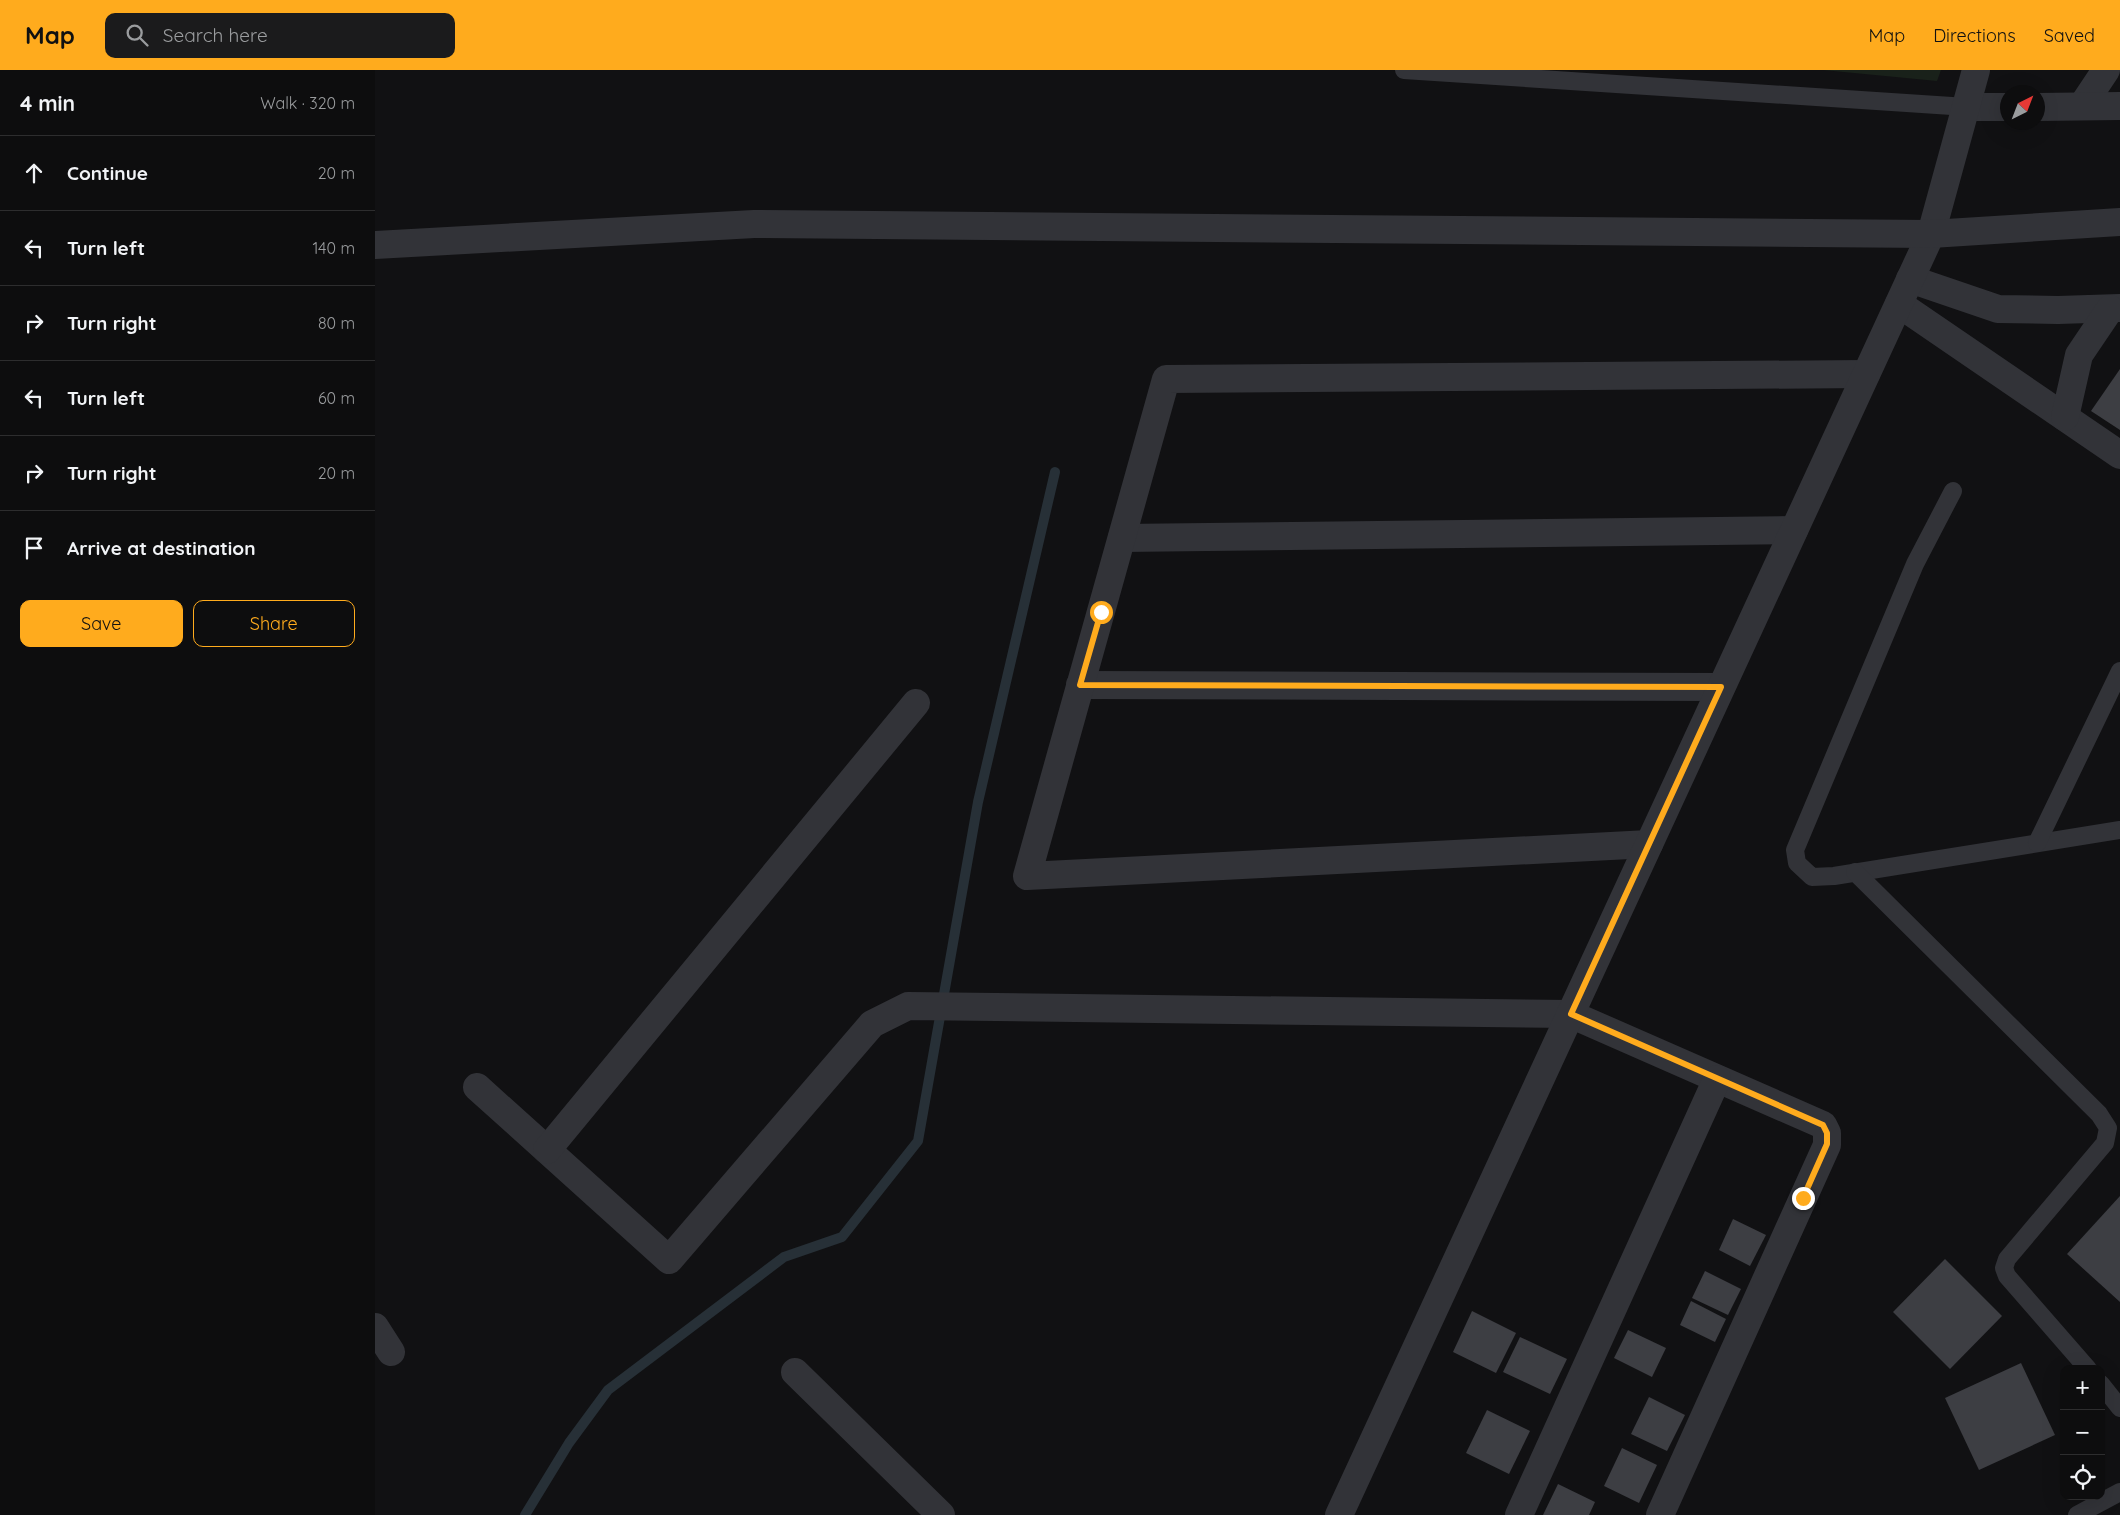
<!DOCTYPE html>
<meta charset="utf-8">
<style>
:root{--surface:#0d0d0e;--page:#1b1b1c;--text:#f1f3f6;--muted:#9a9c9e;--line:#2d2d2e;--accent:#ffab1d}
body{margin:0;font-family:Quicksand,sans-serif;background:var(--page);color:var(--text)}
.controls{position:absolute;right:15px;bottom:15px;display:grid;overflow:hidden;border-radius:10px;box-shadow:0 5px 20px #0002}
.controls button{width:45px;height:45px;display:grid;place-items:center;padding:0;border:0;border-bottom:1px solid var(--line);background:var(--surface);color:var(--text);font:25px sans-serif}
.compass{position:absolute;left:1625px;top:15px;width:45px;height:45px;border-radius:50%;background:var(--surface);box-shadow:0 5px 20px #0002;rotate:42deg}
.stop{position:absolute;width:15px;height:15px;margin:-11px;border:4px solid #ffab1d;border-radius:50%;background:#fff}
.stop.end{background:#ffab1d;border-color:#fff;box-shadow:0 1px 5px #0008}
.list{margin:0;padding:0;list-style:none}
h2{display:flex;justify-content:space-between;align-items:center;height:65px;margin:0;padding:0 20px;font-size:21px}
h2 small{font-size:16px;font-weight:400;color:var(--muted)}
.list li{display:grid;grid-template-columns:32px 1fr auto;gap:15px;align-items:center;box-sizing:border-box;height:75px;padding:0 20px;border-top:1px solid var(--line)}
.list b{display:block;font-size:19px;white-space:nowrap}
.list em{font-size:16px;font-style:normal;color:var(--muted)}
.actions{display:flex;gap:10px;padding:15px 20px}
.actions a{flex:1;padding:11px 0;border:1px solid var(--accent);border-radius:10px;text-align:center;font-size:18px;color:var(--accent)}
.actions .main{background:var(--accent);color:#111}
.icon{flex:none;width:28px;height:28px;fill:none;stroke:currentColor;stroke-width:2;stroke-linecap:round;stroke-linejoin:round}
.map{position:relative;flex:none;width:1745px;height:1445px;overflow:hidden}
header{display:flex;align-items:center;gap:30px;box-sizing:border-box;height:70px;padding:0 25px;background:var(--accent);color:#111}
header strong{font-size:24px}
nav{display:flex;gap:28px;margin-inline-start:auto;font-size:18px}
.search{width:350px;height:45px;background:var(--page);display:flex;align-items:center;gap:12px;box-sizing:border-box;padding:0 18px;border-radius:10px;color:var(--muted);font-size:19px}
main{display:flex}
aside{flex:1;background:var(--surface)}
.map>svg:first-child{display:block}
.green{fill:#19211a}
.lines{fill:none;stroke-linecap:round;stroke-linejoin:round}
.stream{stroke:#273037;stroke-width:10}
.building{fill:#3d3e43}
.service{stroke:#323338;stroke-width:18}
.minor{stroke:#323338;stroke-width:28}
.tertiary{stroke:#323338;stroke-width:28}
.route{stroke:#ffab1d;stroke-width:6}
</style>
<header>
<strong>Map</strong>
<div class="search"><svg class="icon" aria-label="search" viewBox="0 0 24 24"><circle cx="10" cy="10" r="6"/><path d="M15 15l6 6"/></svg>Search here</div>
<nav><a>Map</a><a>Directions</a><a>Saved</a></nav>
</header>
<main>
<aside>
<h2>4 min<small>Walk · 320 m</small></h2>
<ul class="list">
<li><svg class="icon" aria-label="ahead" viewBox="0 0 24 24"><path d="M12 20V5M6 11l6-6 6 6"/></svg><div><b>Continue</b></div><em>20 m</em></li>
<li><svg class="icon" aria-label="left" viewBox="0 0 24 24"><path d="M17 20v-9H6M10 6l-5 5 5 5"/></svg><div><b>Turn left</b></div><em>140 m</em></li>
<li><svg class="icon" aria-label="right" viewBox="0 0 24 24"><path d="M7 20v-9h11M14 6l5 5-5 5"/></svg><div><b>Turn right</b></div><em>80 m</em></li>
<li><svg class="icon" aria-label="left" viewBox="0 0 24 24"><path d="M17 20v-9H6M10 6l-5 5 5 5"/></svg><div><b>Turn left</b></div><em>60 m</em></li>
<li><svg class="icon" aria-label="right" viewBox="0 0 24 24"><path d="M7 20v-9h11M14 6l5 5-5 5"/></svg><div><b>Turn right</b></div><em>20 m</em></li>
<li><svg class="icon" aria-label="arrive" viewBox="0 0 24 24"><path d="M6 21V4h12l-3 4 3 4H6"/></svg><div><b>Arrive at destination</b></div></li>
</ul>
<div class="actions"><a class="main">Save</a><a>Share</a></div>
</aside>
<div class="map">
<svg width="1745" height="1445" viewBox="0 0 1745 1445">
<rect width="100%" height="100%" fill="#111113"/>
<polygon class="green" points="1448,0 1566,0 1562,11"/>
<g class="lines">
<polyline class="stream" points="150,1445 194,1373 233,1320 409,1187 467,1167 543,1071 603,732 680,402"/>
</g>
<g class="building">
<polygon points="1745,299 1745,360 1716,341"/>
<polygon points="1745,1126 1745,1232 1692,1184"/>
<polygon points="1358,1149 1391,1165 1375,1196 1344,1180"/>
<polygon points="1570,1189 1627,1246 1575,1299 1518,1242"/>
<polygon points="1330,1201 1366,1219 1353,1245 1317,1228"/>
<polygon points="1316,1231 1351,1249 1340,1272 1305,1255"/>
<polygon points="1097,1241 1141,1263 1121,1303 1078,1282"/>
<polygon points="1253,1260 1291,1278 1277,1307 1239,1288"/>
<polygon points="1145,1267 1192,1289 1175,1324 1128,1302"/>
<polygon points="1646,1293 1680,1365 1604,1400 1570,1328"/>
<polygon points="1274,1327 1310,1345 1292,1381 1256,1364"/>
<polygon points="1112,1340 1155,1361 1134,1404 1091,1383"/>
<polygon points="1247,1378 1282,1395 1264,1433 1229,1416"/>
<polygon points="1183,1414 1220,1432 1214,1445 1168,1445"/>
</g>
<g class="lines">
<g class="service">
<polyline points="1029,0 1592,37"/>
<polyline points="1578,421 1540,494 1420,780 1422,793 1437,807 1459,806 1745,760"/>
<polyline points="1662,773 1745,601"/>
<polyline points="1480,802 1724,1044 1733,1058 1730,1073 1632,1189 1629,1198 1632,1206 1713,1299"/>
<polyline points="1726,1314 1745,1338"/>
<polyline points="1702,1445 1745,1422"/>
</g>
<g class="minor">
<polyline points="1707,36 1731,0"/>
<polyline points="1592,37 1632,37"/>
<polyline points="1662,37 1745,36"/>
<polyline points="1535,209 1623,239 1683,240 1745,238"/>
<polyline points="1524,234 1745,385"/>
<polyline points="1690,347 1704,285 1735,239"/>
<polyline points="747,468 1419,460"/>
<polyline points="705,615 1346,617"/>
<polyline points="1274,774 652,806 791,309 1491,304"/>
<polyline points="102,1017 294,1190 497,954 533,936 1195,944 1448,1055 1452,1063 1452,1075 1285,1445"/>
<polyline points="172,1080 541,633"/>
<polyline points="0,1257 16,1282"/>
<polyline points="420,1302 566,1445"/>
<polyline points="964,1445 1556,164 1601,0"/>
<polyline points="1144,1445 1342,1009"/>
</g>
<polyline class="tertiary" points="0,175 379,154 1556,164 1745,152"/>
</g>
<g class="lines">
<polyline class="route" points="726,542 705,615 1346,617 1196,944 1448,1055 1452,1063 1452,1074 1428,1128"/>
</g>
</svg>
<div class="controls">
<button>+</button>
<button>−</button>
<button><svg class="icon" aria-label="locate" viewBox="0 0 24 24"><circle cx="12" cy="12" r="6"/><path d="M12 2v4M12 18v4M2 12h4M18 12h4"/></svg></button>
</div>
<svg class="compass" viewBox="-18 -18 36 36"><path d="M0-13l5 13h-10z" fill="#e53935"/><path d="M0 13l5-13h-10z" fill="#9a9c9e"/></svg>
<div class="stop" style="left:726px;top:542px"></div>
<div class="stop end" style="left:1428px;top:1128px"></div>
</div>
</main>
